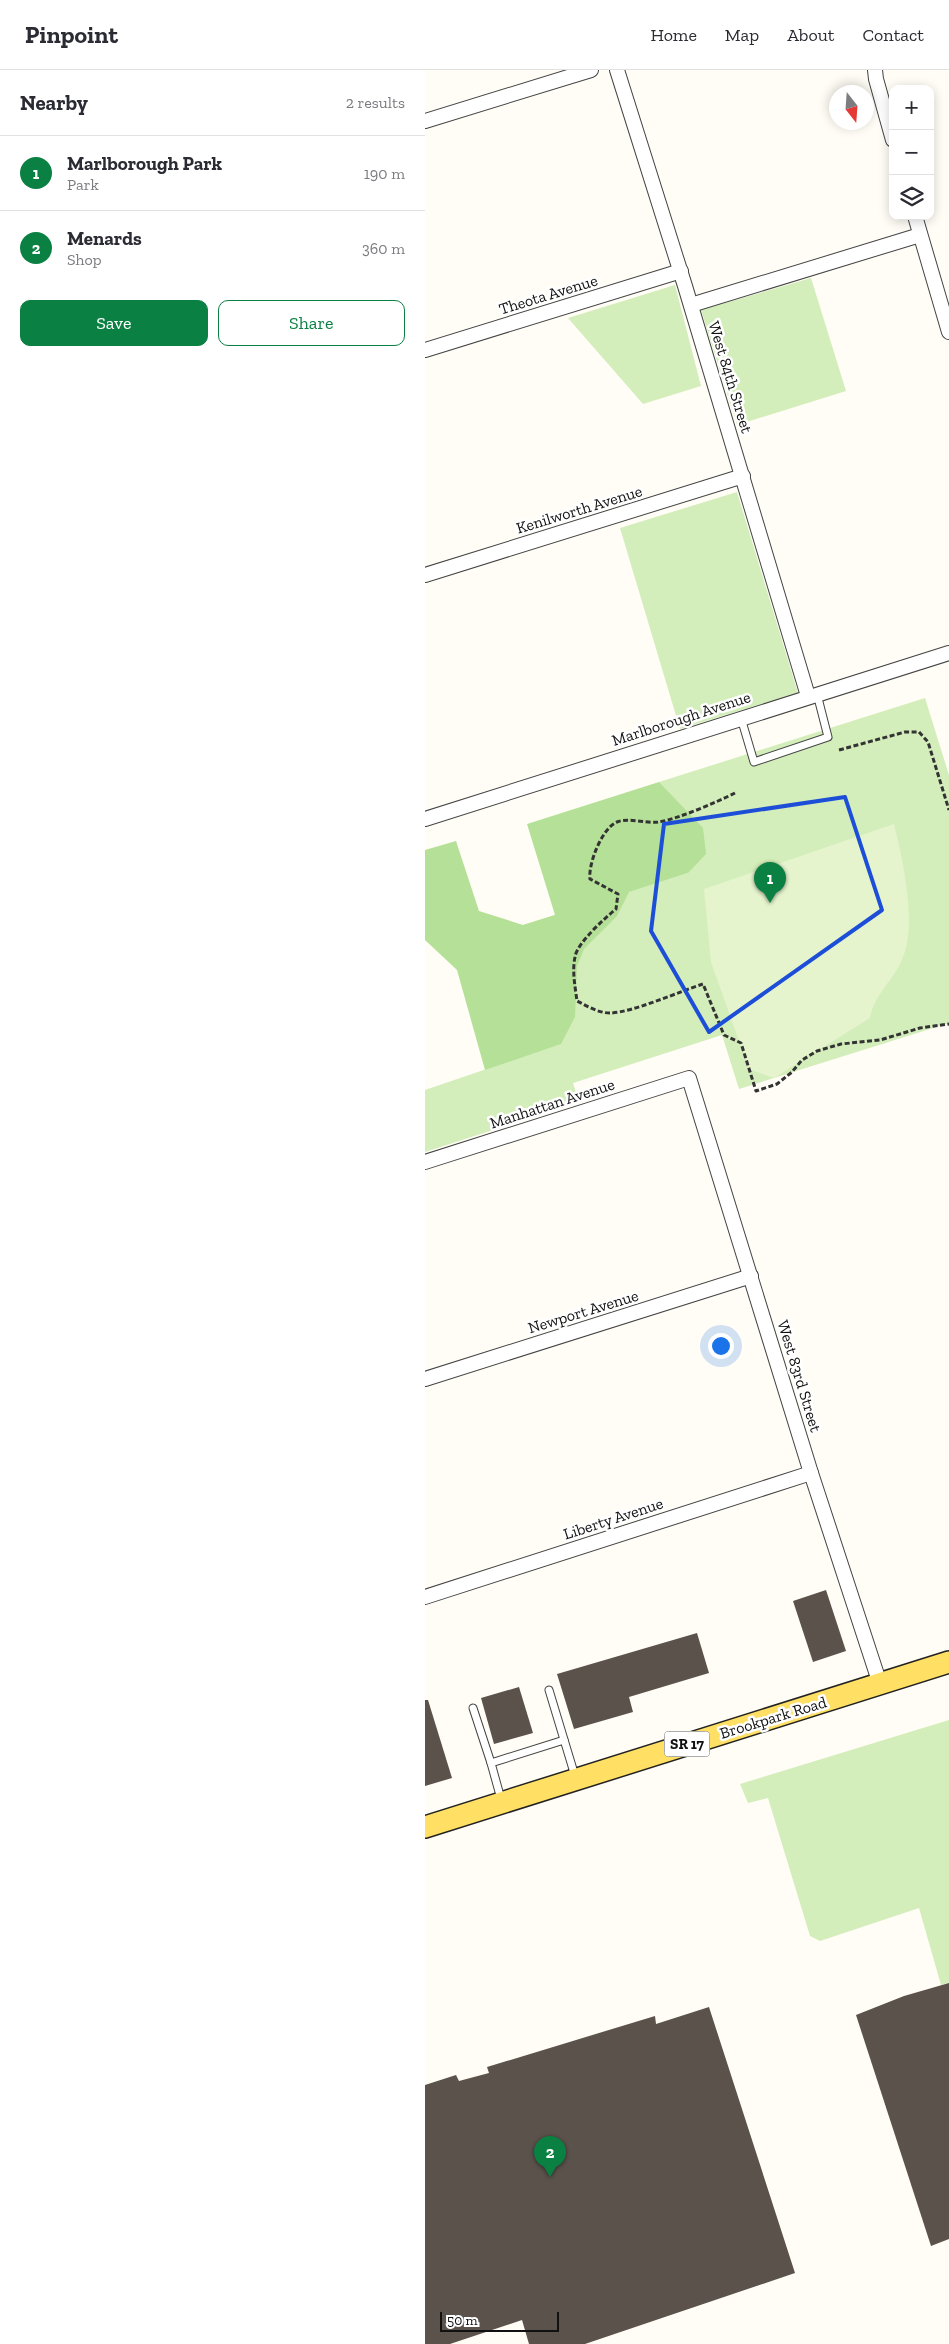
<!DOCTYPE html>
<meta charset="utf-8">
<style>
:root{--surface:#fff;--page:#f7f7f7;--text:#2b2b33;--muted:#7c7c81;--line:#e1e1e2;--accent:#0b8043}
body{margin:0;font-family:"Zilla Slab",serif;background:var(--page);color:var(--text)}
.controls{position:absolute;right:15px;top:15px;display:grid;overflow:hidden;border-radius:10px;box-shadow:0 2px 12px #0003}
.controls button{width:45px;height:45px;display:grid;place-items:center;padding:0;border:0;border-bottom:1px solid var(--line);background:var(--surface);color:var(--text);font:25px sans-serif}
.compass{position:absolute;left:404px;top:15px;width:45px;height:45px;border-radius:50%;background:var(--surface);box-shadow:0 2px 12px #0003;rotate:163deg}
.scale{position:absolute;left:15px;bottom:12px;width:119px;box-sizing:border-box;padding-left:5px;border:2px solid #111;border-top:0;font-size:14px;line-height:18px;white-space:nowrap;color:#111;-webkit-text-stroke:4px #fff;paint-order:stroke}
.you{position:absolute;left:295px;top:1275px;width:18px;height:18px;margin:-12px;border:4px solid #fff;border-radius:50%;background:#1a73e8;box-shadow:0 0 0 8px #1a73e833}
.badge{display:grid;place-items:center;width:32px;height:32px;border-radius:50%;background:var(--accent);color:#fff;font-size:16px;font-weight:700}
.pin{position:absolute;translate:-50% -41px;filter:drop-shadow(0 1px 2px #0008)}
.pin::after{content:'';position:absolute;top:26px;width:18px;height:15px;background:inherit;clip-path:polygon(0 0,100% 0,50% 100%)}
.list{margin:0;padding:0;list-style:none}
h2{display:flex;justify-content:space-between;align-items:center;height:65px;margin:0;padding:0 20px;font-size:21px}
h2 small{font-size:16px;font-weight:400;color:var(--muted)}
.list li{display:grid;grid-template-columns:32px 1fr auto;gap:15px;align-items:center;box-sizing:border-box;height:75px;padding:0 20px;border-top:1px solid var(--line)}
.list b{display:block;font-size:19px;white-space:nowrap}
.list p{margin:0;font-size:16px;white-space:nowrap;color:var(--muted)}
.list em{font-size:16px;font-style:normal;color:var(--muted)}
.actions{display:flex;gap:10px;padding:15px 20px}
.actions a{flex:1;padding:11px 0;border:1px solid var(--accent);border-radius:10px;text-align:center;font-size:18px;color:var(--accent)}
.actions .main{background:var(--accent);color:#fff}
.icon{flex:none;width:28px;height:28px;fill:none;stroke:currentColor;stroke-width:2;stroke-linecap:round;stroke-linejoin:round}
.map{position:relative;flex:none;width:524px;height:2274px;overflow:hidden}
header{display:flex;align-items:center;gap:30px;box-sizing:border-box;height:70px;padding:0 25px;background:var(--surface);border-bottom:1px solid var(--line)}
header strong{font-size:24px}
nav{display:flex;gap:28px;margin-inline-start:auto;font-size:18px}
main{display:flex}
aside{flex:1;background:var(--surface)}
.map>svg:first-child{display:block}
.green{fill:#d3eeba}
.forest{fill:#b5e098}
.pitch{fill:#e5f4cd}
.building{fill:#5b524c}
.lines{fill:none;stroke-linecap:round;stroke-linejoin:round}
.service-casing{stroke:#444;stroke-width:9}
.minor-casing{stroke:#444;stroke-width:16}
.primary-casing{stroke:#222;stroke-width:24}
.path{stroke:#333;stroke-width:3;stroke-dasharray:5 2.5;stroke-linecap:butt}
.service{stroke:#fff;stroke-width:7}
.minor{stroke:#fff;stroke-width:14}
.primary{stroke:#ffe065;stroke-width:21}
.marked{fill:none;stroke:#1d4ed8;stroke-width:4;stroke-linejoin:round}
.labels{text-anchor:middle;stroke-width:5;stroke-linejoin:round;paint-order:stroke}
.shield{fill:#fff;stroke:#585858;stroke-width:1}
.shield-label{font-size:15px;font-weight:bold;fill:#111}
.street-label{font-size:16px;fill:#111;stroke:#fff}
</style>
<header>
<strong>Pinpoint</strong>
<nav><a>Home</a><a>Map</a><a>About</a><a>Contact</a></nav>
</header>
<main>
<aside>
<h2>Nearby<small>2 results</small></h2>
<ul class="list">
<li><span class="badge">1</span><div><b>Marlborough Park</b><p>Park</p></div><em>190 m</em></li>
<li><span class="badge">2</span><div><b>Menards</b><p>Shop</p></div><em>360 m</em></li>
</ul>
<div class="actions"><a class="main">Save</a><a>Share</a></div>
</aside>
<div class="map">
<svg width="524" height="2274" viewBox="0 0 524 2274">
<rect width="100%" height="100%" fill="#fffdf5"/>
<g class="green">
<polygon points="386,208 421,321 312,355 276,240"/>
<polygon points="250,215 276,316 218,334 143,248"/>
<polygon points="312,422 373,623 255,659 195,458"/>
<polygon points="500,628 524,705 524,953 314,1019 297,965 148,1013 154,1032 0,1082 0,1020 135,974 98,855 263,803 234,712"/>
<polygon points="524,1650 524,1913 516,1915 494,1838 395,1871 385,1866 343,1728 323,1733 315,1714"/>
</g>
<polygon class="forest" points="234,712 278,758 281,784 263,803 204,822 192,846 159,879 152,896 150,947 136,974 60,1000 32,900 0,870 0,780 31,771 54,841 98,855 130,845 102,754"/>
<path class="pitch" d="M469,754C478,791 492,852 478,887C470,909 449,924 445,948L349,1008L324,999L286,892L279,819Z"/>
<g class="building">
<polygon points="401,1520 421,1581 388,1592 368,1531"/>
<polygon points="272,1563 284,1603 204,1627 208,1642 149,1659 132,1604"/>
<polygon points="94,1617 108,1663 69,1674 56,1628"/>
<polygon points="0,1630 3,1630 27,1708 0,1716"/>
<polygon points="524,1913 524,2169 506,2176 431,1945 479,1926"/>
<polygon points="284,1937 370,2203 160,2274 104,2274 97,2250 25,2274 0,2274 0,2015 31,2005 34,2011 64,2003 62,1997 230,1946 231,1954"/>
</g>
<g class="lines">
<defs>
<g id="service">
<polyline points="316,648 329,692 403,667 392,624"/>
<polyline points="124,1620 150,1706"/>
<polyline points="48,1638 66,1693"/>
<polyline points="76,1729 66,1693 139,1670"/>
</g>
<g id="minor">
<polyline points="192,0 260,216 383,626"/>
<polyline points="450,0 451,9 468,70"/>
<polyline points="0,51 166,0"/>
<polyline points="490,146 524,262"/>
<polyline points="266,235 495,165"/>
<polyline points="0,280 256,201"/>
<polyline points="0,505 318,406"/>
<polyline points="0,749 524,583"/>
<polyline points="0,1092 264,1008 386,1403 455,1614"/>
<polyline points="0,1309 326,1206"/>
<polyline points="0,1527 386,1403"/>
</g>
<polyline id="primary" points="0,1757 524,1592"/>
</defs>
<use href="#service" class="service-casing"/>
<use href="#minor" class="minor-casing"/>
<use href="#primary" class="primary-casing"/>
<g class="path">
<polyline points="414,680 480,662 494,662 503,672 524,740"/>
<path d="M310,723C290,733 255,748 234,752C221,754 204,747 192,752C177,758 163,794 165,809L193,824L191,839C180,848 152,873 150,887C147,901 150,916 152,931C162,936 173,943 185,943C206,943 256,921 278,914L299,965L316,973L331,1021L352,1014L367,1002L377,990L392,981L416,974L455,970L495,958L524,954"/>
</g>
<use href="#service" class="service"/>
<use href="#minor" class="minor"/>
<use href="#primary" class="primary"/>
</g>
<path class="marked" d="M420,727L457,840L284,962L226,861L239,754Z"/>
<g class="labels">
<rect class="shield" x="239.5" y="1661.5" width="45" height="25" rx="4"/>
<g class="shield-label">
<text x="262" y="1679">SR 17</text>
</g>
<g class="street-label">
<text transform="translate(123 224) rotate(-17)" y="6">Theota Avenue</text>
<text transform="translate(306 307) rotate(73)" y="6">West 84th Street</text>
<text transform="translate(154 439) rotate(-17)" y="6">Kenilworth Avenue</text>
<text transform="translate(256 648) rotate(-18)" y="6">Marlborough Avenue</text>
<text transform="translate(127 1033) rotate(-18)" y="6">Manhattan Avenue</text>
<text transform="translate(158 1241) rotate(-17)" y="6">Newport Avenue</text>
<text transform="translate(375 1306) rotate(73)" y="6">West 83rd Street</text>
<text transform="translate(188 1448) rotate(-18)" y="6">Liberty Avenue</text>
<text transform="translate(348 1647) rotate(-17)" y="6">Brookpark Road</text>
</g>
</g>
</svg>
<div class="controls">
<button>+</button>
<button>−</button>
<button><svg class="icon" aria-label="layers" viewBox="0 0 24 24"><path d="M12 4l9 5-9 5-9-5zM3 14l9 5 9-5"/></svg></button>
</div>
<svg class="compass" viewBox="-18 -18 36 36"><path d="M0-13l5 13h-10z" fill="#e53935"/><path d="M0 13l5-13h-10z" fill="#7c7c81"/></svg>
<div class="scale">50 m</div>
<div class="you"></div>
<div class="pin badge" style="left:345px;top:833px">1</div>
<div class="pin badge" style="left:125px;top:2107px">2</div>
</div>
</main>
